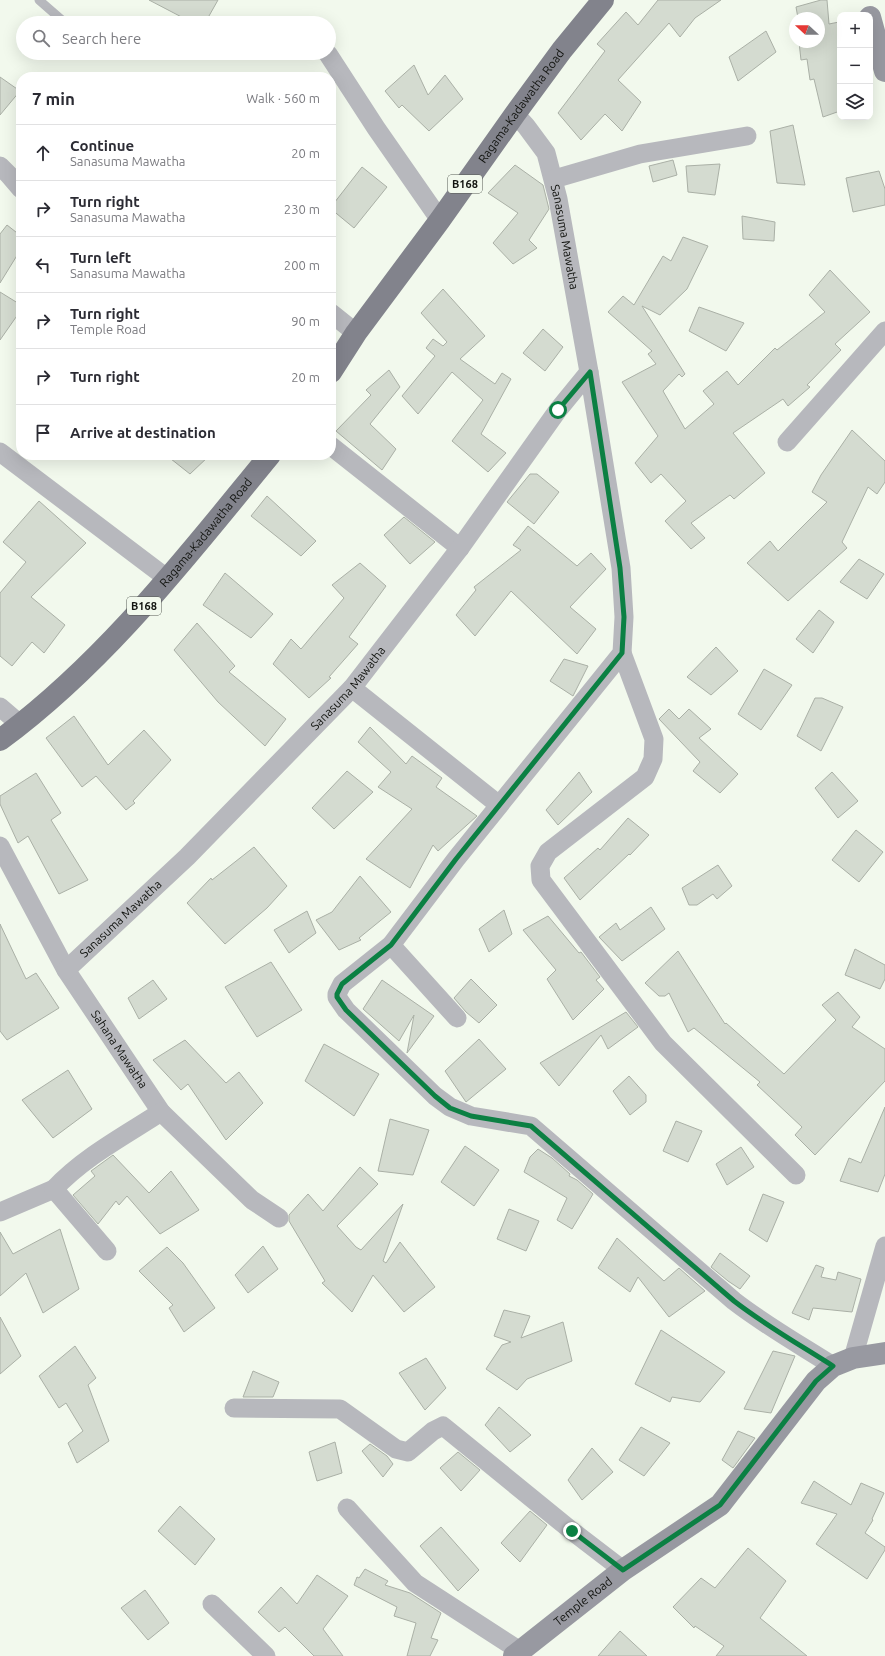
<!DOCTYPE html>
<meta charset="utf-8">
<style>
:root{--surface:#fff;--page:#f7f7f7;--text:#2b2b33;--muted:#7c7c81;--line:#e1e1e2}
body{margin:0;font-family:Ubuntu,sans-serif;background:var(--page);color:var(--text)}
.controls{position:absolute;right:12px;top:12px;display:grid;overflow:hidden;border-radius:8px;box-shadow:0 4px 16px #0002}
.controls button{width:36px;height:36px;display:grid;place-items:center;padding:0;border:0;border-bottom:1px solid var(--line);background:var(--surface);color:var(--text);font:20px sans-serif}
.compass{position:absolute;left:789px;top:12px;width:36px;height:36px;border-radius:50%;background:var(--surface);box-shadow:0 4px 16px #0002;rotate:291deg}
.stop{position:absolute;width:12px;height:12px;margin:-9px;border:3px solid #0b8043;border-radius:50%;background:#fff}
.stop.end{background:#0b8043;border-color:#fff;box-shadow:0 1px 4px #0008}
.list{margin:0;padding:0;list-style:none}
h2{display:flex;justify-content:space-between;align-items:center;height:52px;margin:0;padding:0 16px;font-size:17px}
h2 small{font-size:13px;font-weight:400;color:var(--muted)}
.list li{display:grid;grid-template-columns:26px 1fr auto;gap:12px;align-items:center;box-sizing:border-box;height:56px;padding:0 16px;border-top:1px solid var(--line)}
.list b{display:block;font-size:15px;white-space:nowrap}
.list p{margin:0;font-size:13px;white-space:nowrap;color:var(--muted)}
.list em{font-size:13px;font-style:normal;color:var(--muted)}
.icon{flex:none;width:22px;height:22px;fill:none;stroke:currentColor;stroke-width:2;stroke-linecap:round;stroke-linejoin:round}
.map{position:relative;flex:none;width:885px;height:1656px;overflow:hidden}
.search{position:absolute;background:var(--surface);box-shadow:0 4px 16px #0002;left:16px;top:16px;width:320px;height:44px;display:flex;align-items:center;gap:10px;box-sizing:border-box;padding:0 14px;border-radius:22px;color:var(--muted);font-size:15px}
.panel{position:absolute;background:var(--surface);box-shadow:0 4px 16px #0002;left:16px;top:72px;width:320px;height:388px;border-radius:16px}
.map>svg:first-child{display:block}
.building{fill:#d4dbd0;stroke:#aab0a6}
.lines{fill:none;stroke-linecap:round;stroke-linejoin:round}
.lane{stroke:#b7b8bd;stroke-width:9}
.street{stroke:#b7b8bd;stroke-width:19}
.secondary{stroke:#9899a1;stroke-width:22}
.primary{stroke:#82838c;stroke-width:22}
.route{stroke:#0b8043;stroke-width:5}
.labels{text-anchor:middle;stroke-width:4;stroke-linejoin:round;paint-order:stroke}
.shield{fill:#f2f9ed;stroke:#545852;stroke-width:1}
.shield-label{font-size:11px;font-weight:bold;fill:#11130f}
.street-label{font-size:12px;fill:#11130f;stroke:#f2f9ed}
</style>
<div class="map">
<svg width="885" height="1656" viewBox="0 0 885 1656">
<rect width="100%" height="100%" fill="#f2f9ed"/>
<g class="building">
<polygon points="149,0 218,0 205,23 193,23"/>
<polygon points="658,0 721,0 695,18 680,37 669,23 618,80 641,102 622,131 605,114 581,140 558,113 605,51 597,44 626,12 638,25"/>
<polygon points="821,0 827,0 829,24 839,22 839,42 840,42 838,59 840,59 840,111 823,117 814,79 810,80 807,59 801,60 799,42 819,42 819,18 798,18 796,7"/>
<polygon points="766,31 776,52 738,81 729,57"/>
<polygon points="414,65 428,95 445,75 463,99 429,131 402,105 399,108 385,91"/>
<polygon points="0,77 20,91 0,115"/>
<polygon points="793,125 805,185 777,183 770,131"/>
<polygon points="673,160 677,175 653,182 649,166"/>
<polygon points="720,164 715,195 688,192 686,166"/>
<polygon points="515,165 543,185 549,209 529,240 537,248 513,264 493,243 518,213 488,193"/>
<polygon points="362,167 387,187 354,228 331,209 331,207"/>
<polygon points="879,171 885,189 885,205 853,212 846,178"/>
<polygon points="742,216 775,222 774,241 743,239"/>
<polygon points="7,225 21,236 21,249 0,283 0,234"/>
<polygon points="683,237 708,246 687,289 660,315 642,306 685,374 682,377 679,374 663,391 685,429 714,404 703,391 727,371 738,385 775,348 777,350 825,312 809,295 830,270 870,312 835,344 841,350 807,385 810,387 788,406 783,399 733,433 765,473 734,499 730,495 691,523 705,538 691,549 665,521 686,501 661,474 651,483 635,463 658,436 622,382 656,364 648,354 652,351 608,312 623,296 634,305 663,256 671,261"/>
<polygon points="443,289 485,336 460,359 495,384 502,373 511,379 481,434 506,453 488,472 452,441 483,400 452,372 418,414 402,396 435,356 426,348 433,339 443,346 447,342 421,313"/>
<polygon points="0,292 21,305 21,310 0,340"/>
<polygon points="699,307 744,323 726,351 689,331"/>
<polygon points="543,329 563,347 545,371 523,353"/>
<polygon points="389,370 400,387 370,424 396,449 382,470 336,431 371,395 366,390"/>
<polygon points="852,430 885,461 885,482 877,494 868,487 842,542 847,548 788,601 747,563 770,541 778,551 827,502 812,492 821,475"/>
<polygon points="166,455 210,455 190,474"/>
<polygon points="530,474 537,474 559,492 534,524 507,502"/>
<polygon points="267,496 316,541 301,556 251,516"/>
<polygon points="39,501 86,543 31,597 65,625 44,653 32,642 12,666 0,656 0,593 26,562 3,542"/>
<polygon points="404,517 435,542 410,564 384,535"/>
<polygon points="528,526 577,566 591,553 606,569 570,607 596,629 577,654 511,591 475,636 456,615 476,590 474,587 521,550 513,545"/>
<polygon points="859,559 884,574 867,599 840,582"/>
<polygon points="360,563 386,586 349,637 358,644 329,677 331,678 309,698 273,664 291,639 301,649 344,598 332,585"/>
<polygon points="225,573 273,614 251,638 203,605"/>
<polygon points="819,610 834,622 813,653 796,639"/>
<polygon points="197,623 235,666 229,672 286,719 265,746 218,702 174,650"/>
<polygon points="716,647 738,671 711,695 687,677"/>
<polygon points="564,659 588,666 573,696 550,681"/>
<polygon points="764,669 792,685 761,730 738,714"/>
<polygon points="815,698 822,698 843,707 821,751 797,736"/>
<polygon points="669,709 679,719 689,709 711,729 699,738 738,774 720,793 693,771 700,762 659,719"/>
<polygon points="74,716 108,765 144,730 171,760 133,801 135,803 126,810 96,776 82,787 46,738"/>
<polygon points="370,727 406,764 412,756 442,778 436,787 477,816 438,851 433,845 410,888 366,859 412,809 378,787 391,772 358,742"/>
<polygon points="347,771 373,792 334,829 312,808"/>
<polygon points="579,772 592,792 558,825 546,810"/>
<polygon points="832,772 858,801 838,818 815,788"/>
<polygon points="36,773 61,813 51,820 88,880 59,894 28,836 18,843 0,804 0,796"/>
<polygon points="628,818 649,835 630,855 629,854 580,900 564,878 598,848 600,850"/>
<polygon points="856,830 883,852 859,882 832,860"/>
<polygon points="254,847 287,886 267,908 225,944 187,903 211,878 212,880"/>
<polygon points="718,865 732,886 717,899 713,894 697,905 689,905 682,888"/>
<polygon points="360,876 391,912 359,938 361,940 339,950 316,920 332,912"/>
<polygon points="651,907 665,929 622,961 599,937 616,923 620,930"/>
<polygon points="504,910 512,934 489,952 479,929"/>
<polygon points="307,911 316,933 289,953 274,930"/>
<polygon points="548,916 579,953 581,952 600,977 596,980 604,989 573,1020 547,979 556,970 523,930"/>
<polygon points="0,924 26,979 36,973 59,1008 7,1040 0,1031"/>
<polygon points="855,949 885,965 885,979 880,989 845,975"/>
<polygon points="678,951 725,1024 726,1023 784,1074 836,1020 822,1005 838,992 860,1017 852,1027 885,1049 885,1081 815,1155 795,1135 802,1127 757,1085 760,1082 694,1028 688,1032 669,993 665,996 659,996 645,983"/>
<polygon points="271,962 302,1010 257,1037 225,987"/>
<polygon points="471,979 497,1005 479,1023 466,1012 454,998"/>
<polygon points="153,980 167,999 139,1019 128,998"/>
<polygon points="382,980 434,1016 407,1053 414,1015 399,1041 363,1009"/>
<polygon points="626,1012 638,1027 608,1049 601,1035 559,1086 540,1063"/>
<polygon points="479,1039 506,1069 466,1102 445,1071"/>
<polygon points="185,1040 226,1083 239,1072 263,1103 226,1140 188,1084 181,1090 153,1060"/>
<polygon points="324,1044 379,1074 354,1116 305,1081"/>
<polygon points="68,1070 92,1109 53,1138 22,1100"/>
<polygon points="629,1076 646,1095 646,1102 630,1115 613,1091"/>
<polygon points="885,1107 885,1174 878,1192 840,1181 849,1158 861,1163"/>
<polygon points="390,1119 429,1130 413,1175 378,1171"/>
<polygon points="676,1121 702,1131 688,1162 663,1151"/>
<polygon points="465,1146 499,1170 474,1206 441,1182"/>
<polygon points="741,1147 754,1167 727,1185 716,1164"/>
<polygon points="538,1149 552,1158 570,1174 569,1176 577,1180 593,1194 572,1229 557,1220 567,1198 524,1172 530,1157"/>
<polygon points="113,1155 149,1193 171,1171 199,1210 160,1234 127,1196 119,1205 116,1201 98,1224 73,1195 95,1176 91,1171"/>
<polygon points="360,1167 378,1184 337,1226 356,1247 361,1250 403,1204 383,1261 386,1263 400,1242 435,1287 404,1312 373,1275 352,1312 322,1283 325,1281 289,1221 289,1215 308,1194 323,1211"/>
<polygon points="763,1194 784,1202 767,1242 749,1230"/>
<polygon points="509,1209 539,1221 526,1251 497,1239"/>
<polygon points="60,1229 79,1289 43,1313 26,1273 0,1296 0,1232 13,1254"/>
<polygon points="617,1238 664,1281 679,1268 705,1291 669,1317 638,1277 630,1292 598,1268"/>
<polygon points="263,1246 278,1269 248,1293 235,1275"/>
<polygon points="167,1247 183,1263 215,1308 184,1332 169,1308 173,1305 139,1271"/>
<polygon points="720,1253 750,1276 740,1289 728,1281 711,1267"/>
<polygon points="816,1265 824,1268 821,1277 836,1280 838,1272 861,1279 852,1312 813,1308 809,1320 792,1313"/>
<polygon points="504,1310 530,1316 521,1338 563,1322 572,1361 527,1379 517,1390 486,1369 502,1345 511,1342 494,1336"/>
<polygon points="0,1317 21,1356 0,1374"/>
<polygon points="661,1330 725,1372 700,1402 672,1397 670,1402 635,1384"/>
<polygon points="75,1346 96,1378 88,1385 109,1441 77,1463 68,1443 83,1431 66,1403 59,1408 39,1376"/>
<polygon points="773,1351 795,1356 771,1413 744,1409"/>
<polygon points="426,1358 446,1388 425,1410 399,1373"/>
<polygon points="253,1371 279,1382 273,1397 243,1397"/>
<polygon points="499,1407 531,1435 510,1452 485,1425"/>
<polygon points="641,1427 670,1443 644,1476 619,1460"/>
<polygon points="738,1431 755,1438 733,1468 722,1460"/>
<polygon points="335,1442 342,1473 317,1481 309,1452"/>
<polygon points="370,1444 387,1456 393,1464 383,1477 362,1451"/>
<polygon points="592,1448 613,1472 582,1500 568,1480"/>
<polygon points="458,1452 480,1470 461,1491 440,1468"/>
<polygon points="814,1481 851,1505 861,1483 884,1493 872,1519 873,1520 865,1533 885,1547 885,1550 867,1579 816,1544 837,1514 801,1503"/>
<polygon points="180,1506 215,1539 195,1565 158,1531"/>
<polygon points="530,1511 547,1525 520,1562 501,1543"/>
<polygon points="441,1527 479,1570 458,1591 420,1546"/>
<polygon points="748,1548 786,1581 760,1618 807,1656 716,1656 724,1646 695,1626 694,1628 673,1607 701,1578 715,1588"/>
<polygon points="365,1569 388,1581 385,1585 410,1593 441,1613 431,1638 438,1640 430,1656 407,1656 416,1623 394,1616 397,1607 354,1585 357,1577 359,1578"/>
<polygon points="317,1575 348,1596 323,1629 343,1656 314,1656 285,1627 279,1632 258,1612 281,1587 297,1604"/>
<polygon points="145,1590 169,1623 148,1640 121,1608"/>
<polygon points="620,1631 647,1656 598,1656"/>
</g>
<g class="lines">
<polyline class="lane" points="39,0 63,21"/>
<g class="street">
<polyline points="328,54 376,128 440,220"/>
<path id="s1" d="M515,114L526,126L546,153L558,199L589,372L621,568L624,617L622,653L456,859L391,945L342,984L337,994V997L346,1010L435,1096L450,1107L471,1116L531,1126L734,1301C765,1325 800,1345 833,1366"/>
<polyline points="0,166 9,175 21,189"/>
<polyline points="554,179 640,154 747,136"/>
<polyline points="331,313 356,333"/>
<polyline points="787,442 885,331"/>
<polyline points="331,446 460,548"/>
<polyline points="0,452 168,579"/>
<polyline points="622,653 654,739 653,759 645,777 548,852 540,866 541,880 663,1043 796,1175"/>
<polyline points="352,688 499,805"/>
<polyline points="0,707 21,725"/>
<path id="s2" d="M0,846L66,970L161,1112L252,1200L279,1218"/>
<polyline points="391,945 457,1018"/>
<path id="s3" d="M66,970L187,857L352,688L460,548L558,410L589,372"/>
<polyline points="0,1212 54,1189"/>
<path d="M107,1251L54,1189C84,1157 124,1136 161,1112"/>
<polyline points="853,1358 885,1246"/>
<polyline points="234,1408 340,1409 396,1449 408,1452 433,1431 443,1426 572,1531 623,1570"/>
<polyline points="347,1508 415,1583 520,1651"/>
<polyline points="212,1604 266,1656"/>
</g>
<g class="secondary">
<polyline points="870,17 885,71"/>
<path id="s4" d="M514,1656L623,1570L720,1505L816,1381L833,1366L853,1358L885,1353"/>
</g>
<g class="primary">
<path id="s5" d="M331,372L356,333L440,220L515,114L562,50L603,0"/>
<path id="s6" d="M0,740C106,662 187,556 270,455"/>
</g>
</g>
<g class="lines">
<path class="route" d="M558,410L590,372L620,568L624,617L622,653L456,859L391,945L342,984L337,994V997L346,1010L435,1096L450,1108L471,1116L531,1126L734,1301C765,1325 800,1345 833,1366L816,1381L720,1505L623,1570L572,1531"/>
</g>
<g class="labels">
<g class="shield">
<rect x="448" y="175" width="34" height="18" rx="3"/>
<rect x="127" y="597" width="34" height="18" rx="3"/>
</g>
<g class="shield-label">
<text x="465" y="188">B168</text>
<text x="144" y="610">B168</text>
</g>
<g class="street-label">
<text dy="4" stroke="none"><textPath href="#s5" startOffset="327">Ragama-Kadawatha Road</textPath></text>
<text dy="4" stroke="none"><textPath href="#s1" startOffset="136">Sanasuma Mawatha</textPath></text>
<text dy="4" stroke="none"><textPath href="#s6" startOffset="293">Ragama-Kadawatha Road</textPath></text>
<text dy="4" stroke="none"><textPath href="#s3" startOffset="399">Sanasuma Mawatha</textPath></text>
<text dy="4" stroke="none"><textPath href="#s3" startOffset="75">Sanasuma Mawatha</textPath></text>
<text dy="4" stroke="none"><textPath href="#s2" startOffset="236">Sahana Mawatha</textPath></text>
<text dy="4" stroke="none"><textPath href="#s4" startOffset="88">Temple Road</textPath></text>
</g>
</g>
</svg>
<div class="controls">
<button>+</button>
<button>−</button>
<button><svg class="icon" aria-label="layers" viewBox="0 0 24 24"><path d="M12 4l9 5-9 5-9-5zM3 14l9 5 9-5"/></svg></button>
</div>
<svg class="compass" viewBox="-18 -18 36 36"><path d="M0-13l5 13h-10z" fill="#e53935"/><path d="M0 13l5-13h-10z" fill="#7c7c81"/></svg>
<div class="stop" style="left:558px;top:410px"></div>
<div class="stop end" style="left:572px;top:1531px"></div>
<div class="search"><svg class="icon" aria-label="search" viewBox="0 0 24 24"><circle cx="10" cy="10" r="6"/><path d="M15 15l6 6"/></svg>Search here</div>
<section class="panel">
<h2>7 min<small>Walk · 560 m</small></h2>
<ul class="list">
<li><svg class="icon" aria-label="ahead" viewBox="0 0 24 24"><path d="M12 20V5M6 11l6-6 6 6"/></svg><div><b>Continue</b><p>Sanasuma Mawatha</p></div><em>20 m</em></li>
<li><svg class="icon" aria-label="right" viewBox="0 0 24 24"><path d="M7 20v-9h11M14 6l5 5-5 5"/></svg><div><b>Turn right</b><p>Sanasuma Mawatha</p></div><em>230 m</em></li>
<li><svg class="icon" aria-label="left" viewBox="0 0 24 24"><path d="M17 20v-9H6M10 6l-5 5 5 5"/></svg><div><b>Turn left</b><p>Sanasuma Mawatha</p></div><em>200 m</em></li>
<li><svg class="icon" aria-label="right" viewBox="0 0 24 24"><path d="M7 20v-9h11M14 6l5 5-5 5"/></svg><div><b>Turn right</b><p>Temple Road</p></div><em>90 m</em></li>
<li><svg class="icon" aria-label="right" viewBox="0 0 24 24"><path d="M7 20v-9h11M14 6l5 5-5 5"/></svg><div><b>Turn right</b></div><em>20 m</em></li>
<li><svg class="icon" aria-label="arrive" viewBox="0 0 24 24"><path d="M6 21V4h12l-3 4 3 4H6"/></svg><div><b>Arrive at destination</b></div></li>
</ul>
</section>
</div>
